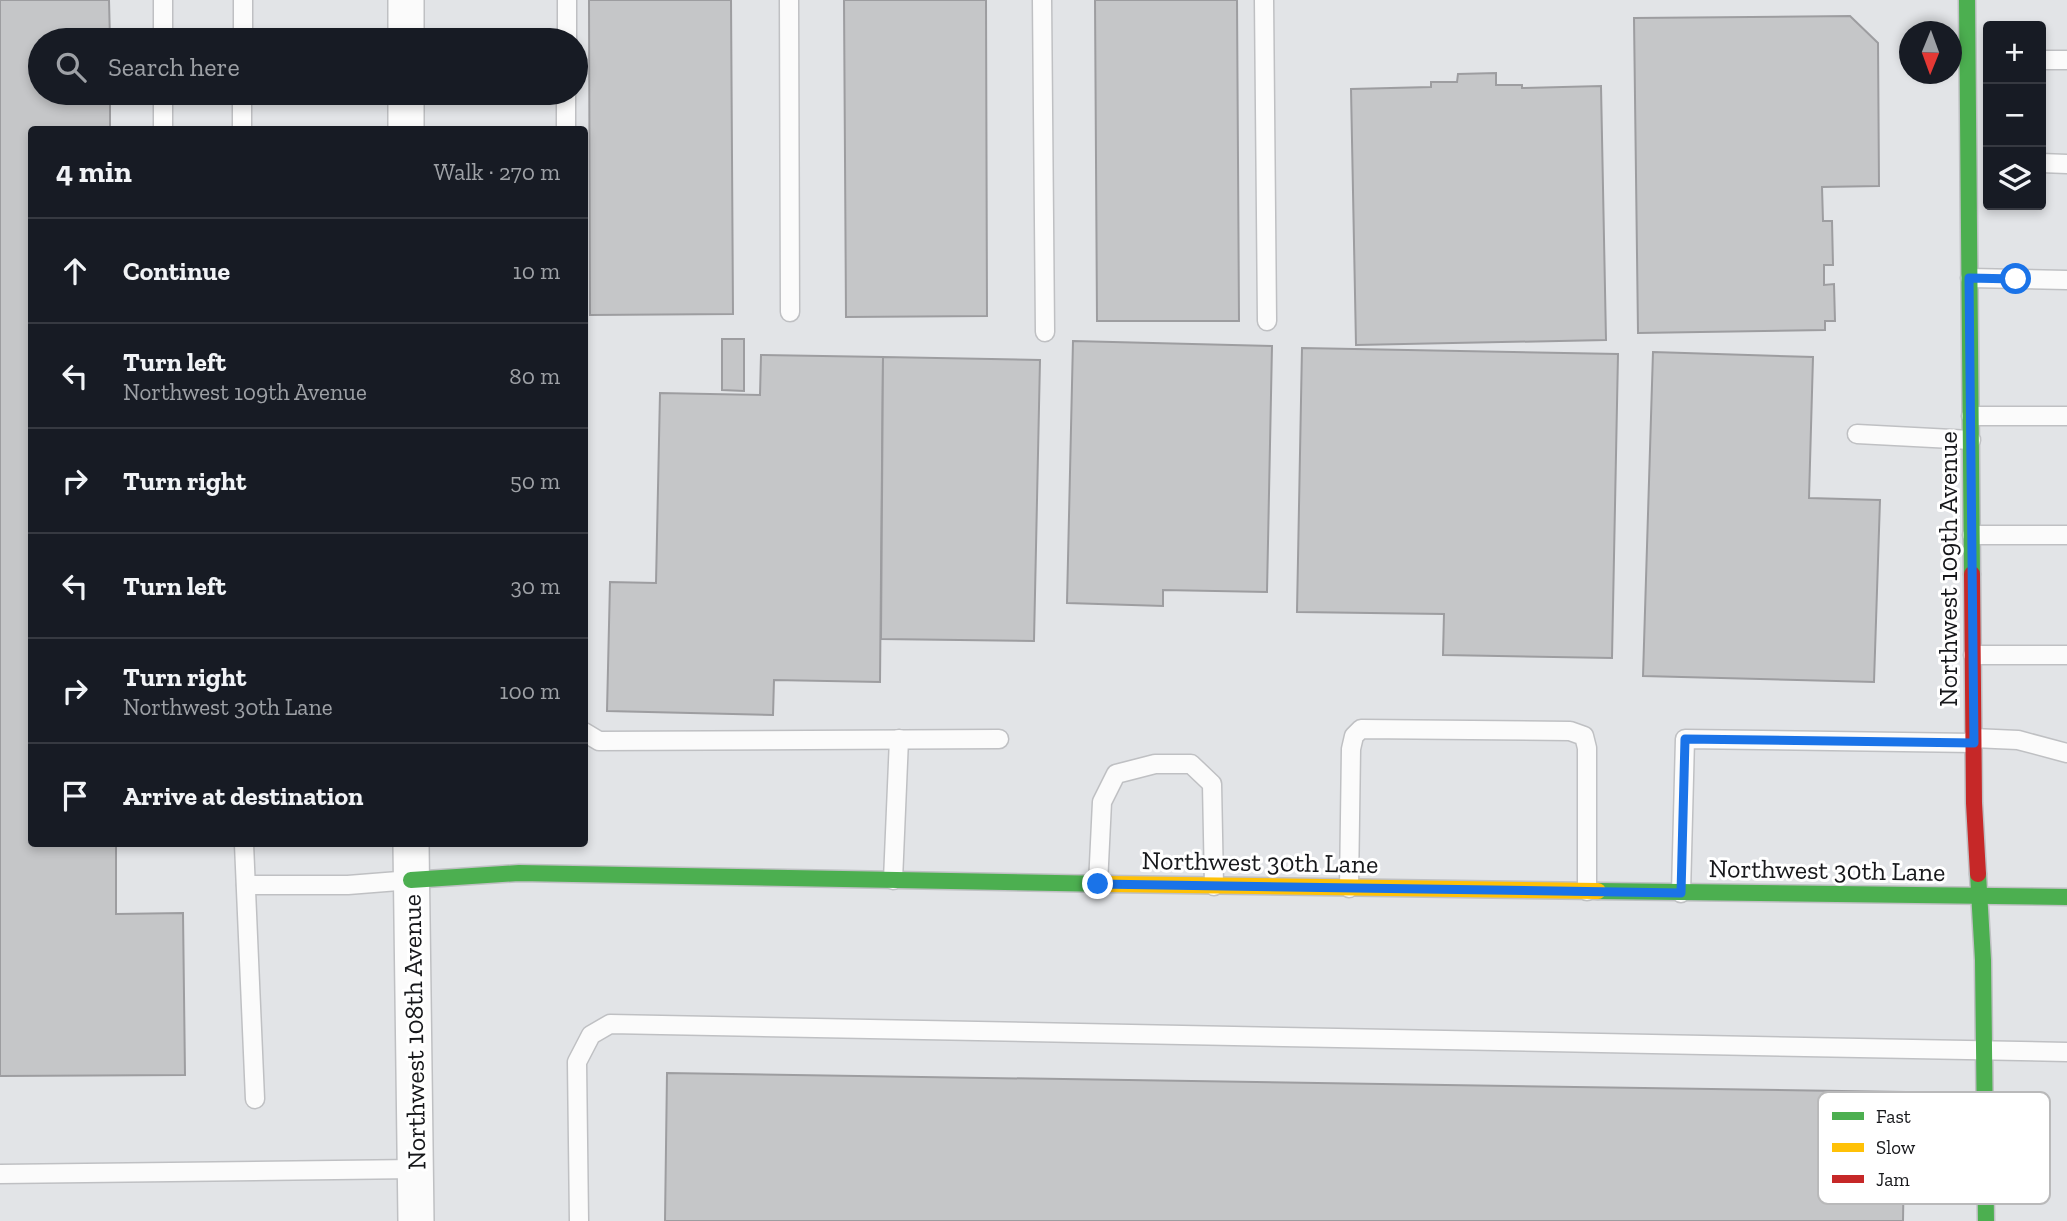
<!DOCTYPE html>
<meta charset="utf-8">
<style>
:root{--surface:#171b24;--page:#20242c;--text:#f1f3f6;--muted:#9ea1a6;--line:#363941}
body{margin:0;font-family:"Zilla Slab",serif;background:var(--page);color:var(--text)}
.controls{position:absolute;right:21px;top:21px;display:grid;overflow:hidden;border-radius:7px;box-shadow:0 4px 10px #0003}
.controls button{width:63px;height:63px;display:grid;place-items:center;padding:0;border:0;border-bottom:2px solid var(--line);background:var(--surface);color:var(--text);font:35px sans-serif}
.compass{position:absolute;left:1899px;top:21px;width:63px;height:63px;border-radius:50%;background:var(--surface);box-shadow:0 4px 10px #0003;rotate:181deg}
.stop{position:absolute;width:21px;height:21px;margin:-16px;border:5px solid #1a73e8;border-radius:50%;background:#fff}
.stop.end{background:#1a73e8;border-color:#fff;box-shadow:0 2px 7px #0008}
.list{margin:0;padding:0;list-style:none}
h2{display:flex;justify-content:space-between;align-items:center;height:91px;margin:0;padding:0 28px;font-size:30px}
h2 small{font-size:23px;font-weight:400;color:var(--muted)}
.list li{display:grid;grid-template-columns:46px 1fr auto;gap:21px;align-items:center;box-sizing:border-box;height:105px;padding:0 28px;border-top:2px solid var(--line)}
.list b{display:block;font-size:26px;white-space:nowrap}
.list p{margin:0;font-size:23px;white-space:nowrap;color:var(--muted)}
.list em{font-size:23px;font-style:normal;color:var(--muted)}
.icon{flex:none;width:38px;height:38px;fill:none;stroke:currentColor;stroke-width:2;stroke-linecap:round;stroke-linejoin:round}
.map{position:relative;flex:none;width:2067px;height:1221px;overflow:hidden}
.search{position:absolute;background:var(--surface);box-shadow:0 4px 10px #0003;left:28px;top:28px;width:560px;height:77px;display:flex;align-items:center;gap:18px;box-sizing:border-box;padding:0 24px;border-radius:38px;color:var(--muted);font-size:26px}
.panel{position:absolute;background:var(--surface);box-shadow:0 4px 10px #0003;left:28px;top:126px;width:560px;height:721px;border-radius:7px}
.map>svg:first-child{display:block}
.building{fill:#c5c6c8;stroke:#9d9da0;stroke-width:2}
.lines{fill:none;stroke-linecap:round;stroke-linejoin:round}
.lane-casing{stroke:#bfc0c3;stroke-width:21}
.street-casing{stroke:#bfc0c3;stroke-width:38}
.fast-casing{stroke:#bfc0c3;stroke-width:19}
.slow-casing{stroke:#bfc0c3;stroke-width:19}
.jam-casing{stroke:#bfc0c3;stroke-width:19}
.lane{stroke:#fbfbfb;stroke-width:18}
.street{stroke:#fbfbfb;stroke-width:35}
.fast{stroke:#4caf50;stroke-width:16}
.slow{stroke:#ffc107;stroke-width:16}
.jam{stroke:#c62828;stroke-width:16}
.route{stroke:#1a73e8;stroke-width:9}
.labels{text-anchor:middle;stroke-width:6;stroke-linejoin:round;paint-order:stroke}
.street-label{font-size:26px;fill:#16171a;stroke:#fff}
.key{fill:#fff;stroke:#b9b9ba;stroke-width:2}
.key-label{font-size:19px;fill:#16171a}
</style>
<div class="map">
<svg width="2067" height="1221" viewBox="0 0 2067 1221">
<rect width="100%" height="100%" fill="#e2e4e7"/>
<g class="building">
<polygon points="0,0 109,0 110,40 40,40 40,93 110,93 110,130 32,130 32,844 116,844 116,914 183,913 185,1075 0,1076"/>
<polygon points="589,0 731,0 733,314 590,315"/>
<polygon points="844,0 986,0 987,316 846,317"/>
<polygon points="1095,0 1237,0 1239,321 1097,321"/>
<polygon points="1850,16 1878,43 1879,186 1822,187 1823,221 1832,221 1833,265 1824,265 1824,285 1834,284 1835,321 1825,321 1825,330 1638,333 1634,18"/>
<polygon points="1496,73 1496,85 1522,85 1522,88 1601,86 1606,340 1356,345 1351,89 1431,87 1431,82 1457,82 1458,74"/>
<polygon points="722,339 744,339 744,391 722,390"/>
<polygon points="1073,341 1272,346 1267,592 1163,590 1163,606 1067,603"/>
<polygon points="1302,348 1618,354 1612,658 1443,655 1444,614 1297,612"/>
<polygon points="1653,352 1813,357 1809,498 1880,500 1874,682 1643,676"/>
<polygon points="761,355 883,357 880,682 774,680 773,715 607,711 610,582 656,583 660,393 760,395"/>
<polygon points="883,357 1040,360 1034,641 881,639"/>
<polygon points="667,1073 1905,1092 1903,1221 665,1221"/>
</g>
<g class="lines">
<defs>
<g id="lane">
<polyline points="789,0 790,312"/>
<polyline points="1042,0 1045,332"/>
<polyline points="1264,0 1267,321"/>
<polyline points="163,40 163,0"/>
<polyline points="243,40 243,0"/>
<polyline points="567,40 567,0"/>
<polyline points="2041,60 2067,60"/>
<polyline points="163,130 163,93"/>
<polyline points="242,130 242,93"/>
<polyline points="566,130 566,93"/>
<polyline points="2041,163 2067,164"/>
<polyline points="1970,278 2067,280"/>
<polyline points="1971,416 2067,416"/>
<polyline points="1857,434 1971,440"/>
<polyline points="1972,535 2067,535"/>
<polyline points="1973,655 2067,655"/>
<polyline points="584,732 599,741 999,739"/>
<polyline points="1973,738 2018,740 2067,753"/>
<polyline points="244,844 255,1099"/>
<polyline points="893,880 899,739"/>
<polyline points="1098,884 1102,802 1116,774 1155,764 1191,764 1212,784 1214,886"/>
<polyline points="246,885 348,885 411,880"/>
<polyline points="1349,888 1351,749 1354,736 1361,729 1570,731 1584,736 1587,748 1587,891"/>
<polyline points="1681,893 1685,739 1974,743"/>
<polyline points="0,1174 416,1169"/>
<polyline points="579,1221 577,1062 591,1035 610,1024 2067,1052"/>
</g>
<g id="street">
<polyline points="406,40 406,0"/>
<polyline points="406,130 406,93"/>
<polyline points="411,844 416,1221"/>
</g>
<g id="fast">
<polyline points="1967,0 1972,574"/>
<polyline points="1978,874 1983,960 1986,1221"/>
<polyline points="411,880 519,873 1109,884"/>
<polyline points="1598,891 2067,897"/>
</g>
<polyline id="slow" points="1109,884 1598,891"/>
<polyline id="jam" points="1972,574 1974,803 1978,874"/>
</defs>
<use href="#lane" class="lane-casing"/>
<use href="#street" class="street-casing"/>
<use href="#fast" class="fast-casing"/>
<use href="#slow" class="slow-casing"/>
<use href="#jam" class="jam-casing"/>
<use href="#lane" class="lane"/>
<use href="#street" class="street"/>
<use href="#fast" class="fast"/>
<use href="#slow" class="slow"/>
<use href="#jam" class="jam"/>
</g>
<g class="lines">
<polyline class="route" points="1098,884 1681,893 1685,739 1974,743 1969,278 2016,279"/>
</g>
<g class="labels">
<g class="street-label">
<text transform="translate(1948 569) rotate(-90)" y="9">Northwest 109th Avenue</text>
<text transform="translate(1260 862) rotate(1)" y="9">Northwest 30th Lane</text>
<text transform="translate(1827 870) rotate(1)" y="9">Northwest 30th Lane</text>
<text transform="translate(414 1032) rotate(-91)" y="9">Northwest 108th Avenue</text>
</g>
</g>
<rect x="1818" y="1092" width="232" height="112" rx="10" class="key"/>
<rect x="1832" y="1112" width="32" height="8" fill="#4caf50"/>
<rect x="1832" y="1143" width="32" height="9" fill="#ffc107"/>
<rect x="1832" y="1175" width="32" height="8" fill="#c62828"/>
<g class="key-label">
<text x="1876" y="1123">Fast</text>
<text x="1876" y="1154">Slow</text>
<text x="1876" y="1186">Jam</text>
</g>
</svg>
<div class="controls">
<button>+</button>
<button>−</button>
<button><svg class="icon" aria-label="layers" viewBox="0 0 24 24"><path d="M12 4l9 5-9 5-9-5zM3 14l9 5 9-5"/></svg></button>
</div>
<svg class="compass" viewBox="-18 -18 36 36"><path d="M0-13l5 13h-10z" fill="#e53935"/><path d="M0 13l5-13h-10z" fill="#9ea1a6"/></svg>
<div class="stop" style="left:2016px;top:279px"></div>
<div class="stop end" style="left:1098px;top:884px"></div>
<div class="search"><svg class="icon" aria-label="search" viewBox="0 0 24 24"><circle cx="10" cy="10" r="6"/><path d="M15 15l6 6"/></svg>Search here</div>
<section class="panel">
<h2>4 min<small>Walk · 270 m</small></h2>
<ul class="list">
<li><svg class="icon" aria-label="ahead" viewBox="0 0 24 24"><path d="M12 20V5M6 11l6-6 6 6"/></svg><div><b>Continue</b></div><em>10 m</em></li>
<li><svg class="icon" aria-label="left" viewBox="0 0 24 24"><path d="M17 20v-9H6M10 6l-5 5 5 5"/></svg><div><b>Turn left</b><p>Northwest 109th Avenue</p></div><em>80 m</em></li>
<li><svg class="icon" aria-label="right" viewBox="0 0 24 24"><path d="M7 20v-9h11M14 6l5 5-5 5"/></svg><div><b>Turn right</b></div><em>50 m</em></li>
<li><svg class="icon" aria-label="left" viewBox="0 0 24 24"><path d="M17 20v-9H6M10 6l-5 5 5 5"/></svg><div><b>Turn left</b></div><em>30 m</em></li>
<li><svg class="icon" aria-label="right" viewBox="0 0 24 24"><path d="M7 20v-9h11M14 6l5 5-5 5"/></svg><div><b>Turn right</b><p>Northwest 30th Lane</p></div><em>100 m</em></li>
<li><svg class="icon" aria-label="arrive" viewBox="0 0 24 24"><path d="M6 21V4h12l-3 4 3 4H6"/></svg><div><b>Arrive at destination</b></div></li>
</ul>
</section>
</div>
